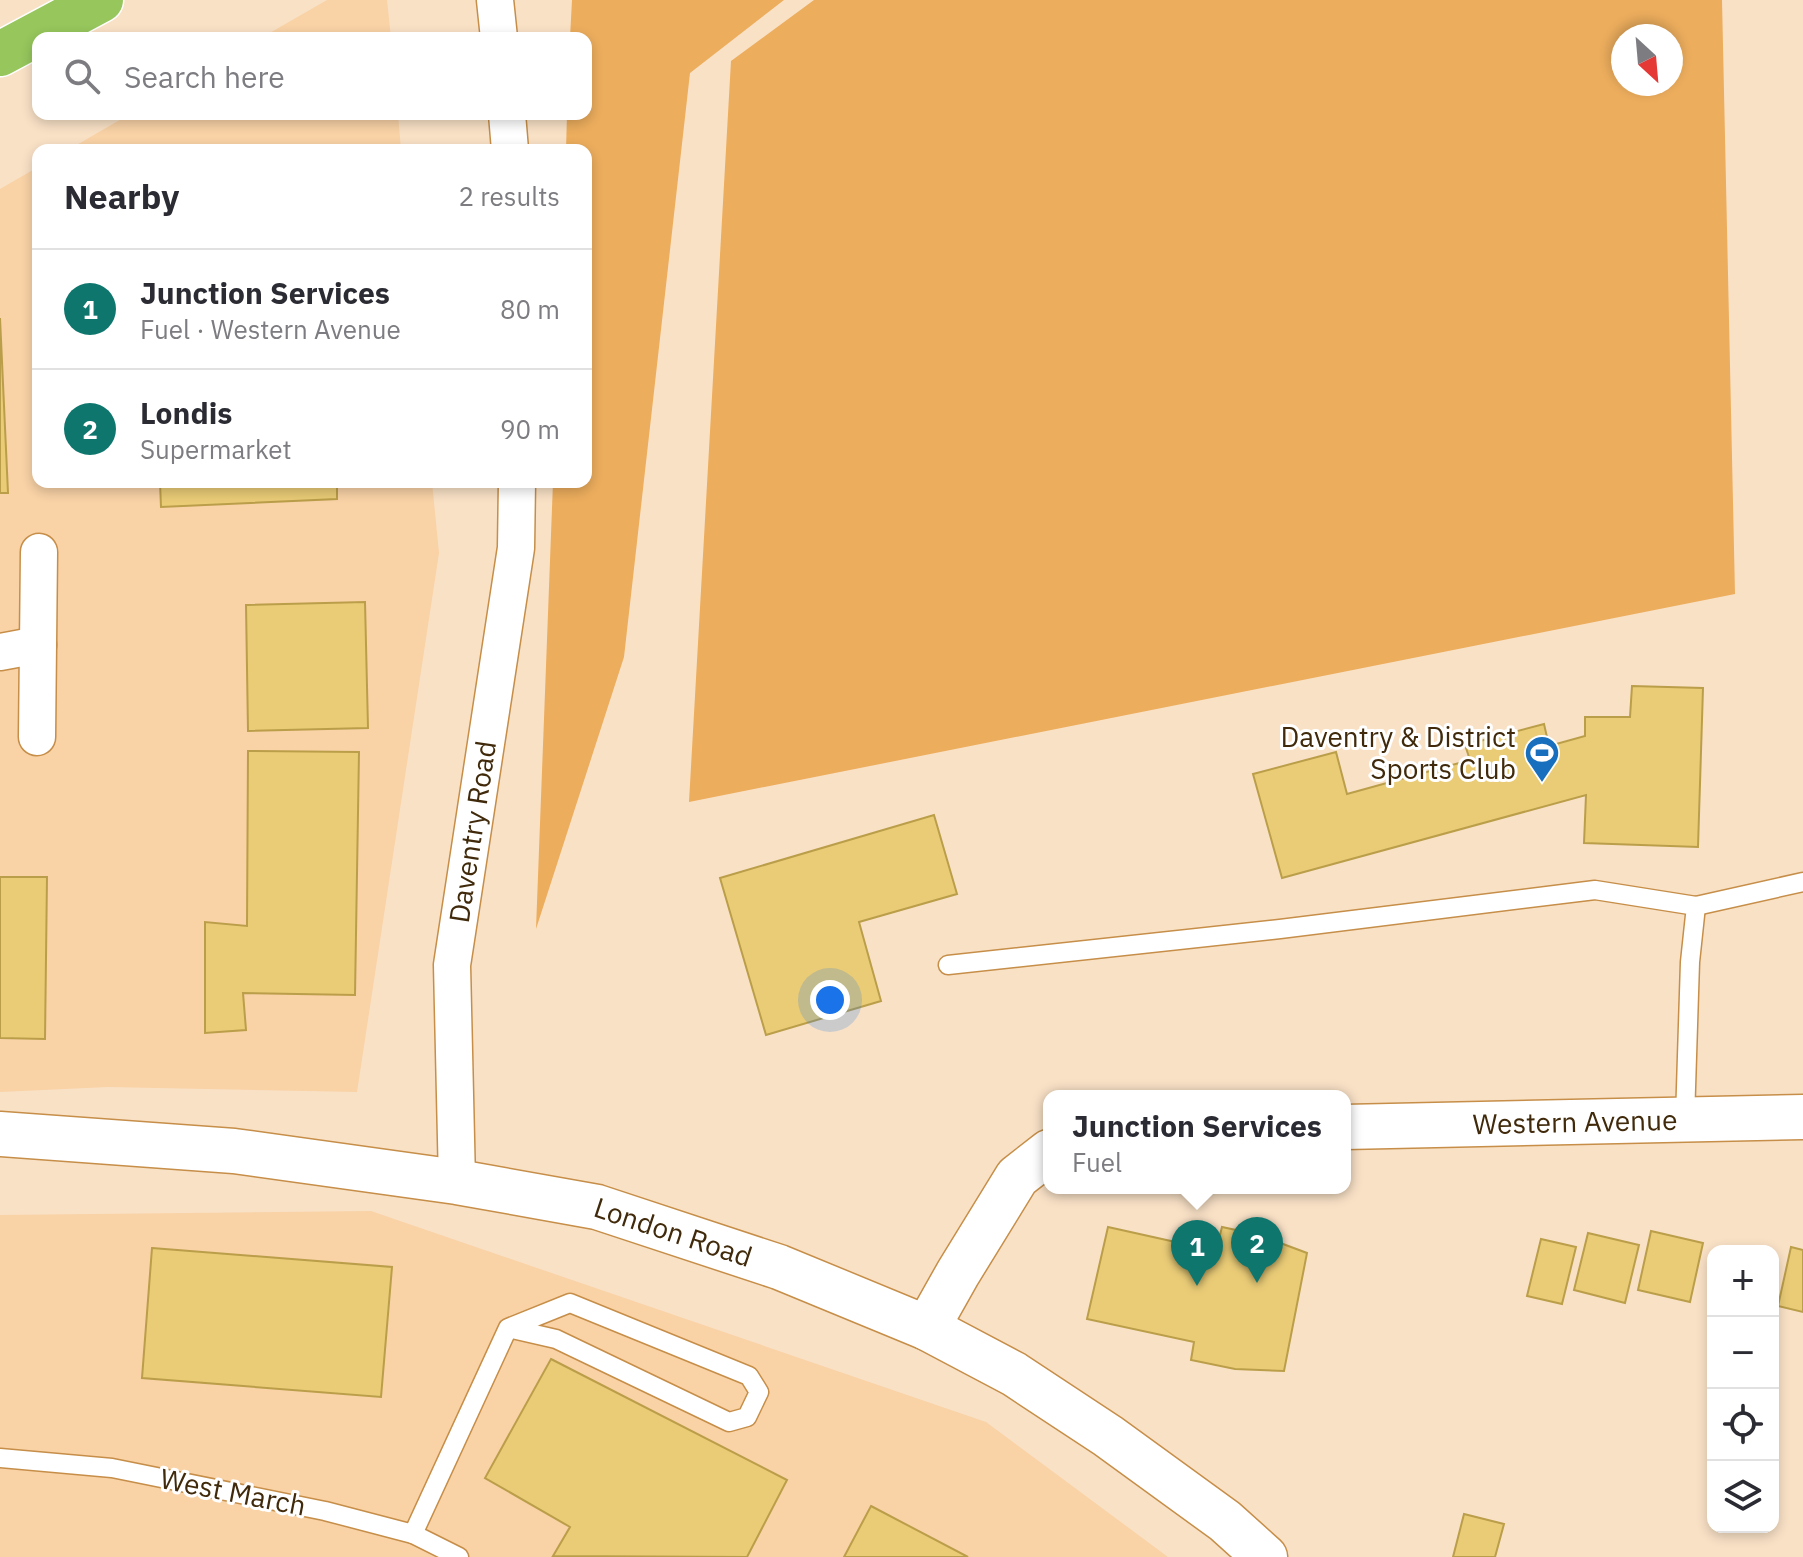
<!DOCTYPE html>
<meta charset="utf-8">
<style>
:root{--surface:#fff;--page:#f2f2f3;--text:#2b2b33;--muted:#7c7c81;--line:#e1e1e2;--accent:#0f766e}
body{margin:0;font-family:"IBM Plex Sans",sans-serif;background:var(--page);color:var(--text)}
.controls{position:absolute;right:24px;bottom:24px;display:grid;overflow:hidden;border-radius:16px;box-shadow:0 4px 12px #0003}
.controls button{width:72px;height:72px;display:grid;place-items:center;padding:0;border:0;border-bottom:2px solid var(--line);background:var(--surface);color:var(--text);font:40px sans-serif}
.compass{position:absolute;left:1611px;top:24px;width:72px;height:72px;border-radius:50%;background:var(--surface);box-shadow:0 4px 12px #0003;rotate:154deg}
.you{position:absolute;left:830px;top:1000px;width:28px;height:28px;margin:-20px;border:6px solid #fff;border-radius:50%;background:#1a73e8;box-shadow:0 0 0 12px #1a73e833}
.badge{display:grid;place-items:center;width:52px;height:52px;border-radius:50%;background:var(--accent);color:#fff;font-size:26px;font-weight:700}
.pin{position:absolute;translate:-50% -66px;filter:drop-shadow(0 2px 4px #0008)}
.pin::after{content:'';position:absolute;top:42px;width:28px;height:24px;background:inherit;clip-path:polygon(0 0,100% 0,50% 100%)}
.popup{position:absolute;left:1043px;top:1090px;width:308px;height:104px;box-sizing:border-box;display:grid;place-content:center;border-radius:16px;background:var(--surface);filter:drop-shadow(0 2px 6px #0005);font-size:26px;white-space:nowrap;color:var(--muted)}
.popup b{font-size:30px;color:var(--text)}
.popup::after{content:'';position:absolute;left:50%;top:100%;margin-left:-16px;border:16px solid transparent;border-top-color:var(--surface)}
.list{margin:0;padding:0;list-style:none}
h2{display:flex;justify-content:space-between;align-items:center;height:104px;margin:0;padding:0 32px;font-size:34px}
h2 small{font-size:26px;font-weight:400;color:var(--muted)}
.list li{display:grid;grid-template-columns:52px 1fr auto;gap:24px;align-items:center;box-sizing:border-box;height:120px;padding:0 32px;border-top:2px solid var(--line)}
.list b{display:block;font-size:30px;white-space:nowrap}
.list p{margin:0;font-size:26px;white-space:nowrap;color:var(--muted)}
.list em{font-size:26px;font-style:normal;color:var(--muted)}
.icon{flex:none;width:44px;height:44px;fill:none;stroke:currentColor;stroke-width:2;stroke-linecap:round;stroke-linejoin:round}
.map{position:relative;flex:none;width:1803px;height:1557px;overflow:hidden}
.search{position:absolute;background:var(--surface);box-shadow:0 4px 12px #0003;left:32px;top:32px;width:560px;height:88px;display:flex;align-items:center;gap:20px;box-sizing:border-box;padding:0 28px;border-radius:16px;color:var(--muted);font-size:30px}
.panel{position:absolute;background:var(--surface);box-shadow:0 4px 12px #0003;left:32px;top:144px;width:560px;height:344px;border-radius:16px}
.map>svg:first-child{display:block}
.built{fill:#f9d2a6}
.green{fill:#ecad5d;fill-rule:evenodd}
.building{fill:#eacc77;stroke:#bb9e49;stroke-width:2}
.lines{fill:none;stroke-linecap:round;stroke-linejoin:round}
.service-casing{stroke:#c68e48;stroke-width:21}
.minor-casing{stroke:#c68e48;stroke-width:39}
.tertiary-casing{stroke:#c68e48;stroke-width:47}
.secondary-casing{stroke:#c68e48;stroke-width:47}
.trunk-casing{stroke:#fff;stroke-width:47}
.service{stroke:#fff;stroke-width:18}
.minor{stroke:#fff;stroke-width:36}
.tertiary{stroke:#fff;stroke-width:44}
.secondary{stroke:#fff;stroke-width:44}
.trunk{stroke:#96c65c;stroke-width:44}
.labels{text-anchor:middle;stroke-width:6;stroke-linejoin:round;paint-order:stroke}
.poi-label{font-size:28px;fill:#402a0b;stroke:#fff;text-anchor:end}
.street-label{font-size:28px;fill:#402a0b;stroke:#fff}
</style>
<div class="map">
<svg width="1803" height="1557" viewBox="0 0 1803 1557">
<rect width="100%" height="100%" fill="#f9e1c6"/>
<g class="built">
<polygon points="327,0 387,0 391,38 261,38"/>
<polygon points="130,114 398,114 401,150 68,150"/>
<polygon points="38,167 38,482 432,482 439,553 357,1092 108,1087 0,1092 0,189"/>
<polygon points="371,1211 986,1422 1168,1557 0,1557 0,1215"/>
</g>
<g class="green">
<polygon points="572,0 784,0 690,73 624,657 536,929 553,482 586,482 586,150 566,150 567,114 586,114 586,38 570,38"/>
<path d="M814,0H1722L1735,594L689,802L731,61ZM1623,36H1671V84H1623Z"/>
</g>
<g class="building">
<polygon points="0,318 8,493 0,493"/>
<polygon points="160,482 337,482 337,499 161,507"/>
<polygon points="365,602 368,728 248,731 246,605"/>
<polygon points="1632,686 1703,688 1698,847 1584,843 1586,795 1282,878 1253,774 1336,752 1347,794 1470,760 1465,745 1544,724 1549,746 1585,736 1585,717 1630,717"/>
<polygon points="248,751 359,752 355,995 243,993 246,1030 205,1033 205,922 247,926"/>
<polygon points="934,815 957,894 859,922 881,1001 766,1035 720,878"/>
<polygon points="0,877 47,877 45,1039 0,1038"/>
<polygon points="1108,1227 1216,1251 1222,1227 1259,1235 1307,1253 1284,1371 1235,1369 1191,1360 1194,1342 1087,1319"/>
<polygon points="1651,1231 1703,1243 1690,1302 1638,1290"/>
<polygon points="1588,1233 1639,1245 1625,1303 1574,1290"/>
<polygon points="1541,1239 1576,1247 1562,1304 1527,1296"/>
<polygon points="1791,1247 1803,1250 1803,1312 1778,1306"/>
<polygon points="152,1248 392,1267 381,1397 142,1378"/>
<polygon points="551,1359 787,1480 747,1557 553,1556 570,1527 485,1478"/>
<polygon points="871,1506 968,1557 844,1557"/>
<polygon points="1464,1514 1504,1524 1495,1557 1453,1557"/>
</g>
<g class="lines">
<defs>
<g id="service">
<polyline points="1696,906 1803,882"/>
<polyline points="948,965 1280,929 1595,890 1696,906 1690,962 1685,1119"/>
<polyline points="0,1458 112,1468 325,1511 413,1534 459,1557"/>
<polyline points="413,1534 508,1328 556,1339 729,1422 747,1417 759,1392 749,1376 570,1303 508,1328"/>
</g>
<g id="minor">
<polyline points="495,0 499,38"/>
<polyline points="507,114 510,150"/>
<polyline points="0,652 38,645"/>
<polyline points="37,737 39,552"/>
<path id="s1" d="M457,1182L452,965L516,548L517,482"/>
</g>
<g id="tertiary">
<path id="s2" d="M1345,1127L1803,1117"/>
<polyline points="927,1328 958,1273 1017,1177 1049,1152"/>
</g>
<g id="secondary">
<path id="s3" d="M0,1134L234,1151L457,1182L597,1207L779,1267L927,1328L1014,1374L1108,1436L1225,1521L1265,1557"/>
</g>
<polyline id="trunk" points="0,54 101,0"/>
</defs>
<use href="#service" class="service-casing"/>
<use href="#minor" class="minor-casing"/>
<use href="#tertiary" class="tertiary-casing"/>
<use href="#secondary" class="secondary-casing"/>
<use href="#trunk" class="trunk-casing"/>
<use href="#service" class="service"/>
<use href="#minor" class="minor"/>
<use href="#tertiary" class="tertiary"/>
<use href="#secondary" class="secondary"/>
<use href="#trunk" class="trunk"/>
</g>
<defs>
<symbol id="stadium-pin" viewBox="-11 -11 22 30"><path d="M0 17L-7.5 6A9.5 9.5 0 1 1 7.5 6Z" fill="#176fbd" stroke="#fff"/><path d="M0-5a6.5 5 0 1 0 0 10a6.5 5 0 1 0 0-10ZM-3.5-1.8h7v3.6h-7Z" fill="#fff"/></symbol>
</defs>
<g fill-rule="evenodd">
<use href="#stadium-pin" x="1522" y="733" width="40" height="54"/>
</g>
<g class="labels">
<g class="poi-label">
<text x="1516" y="747">Daventry &amp; District<tspan x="1516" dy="32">Sports Club</tspan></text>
</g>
<g class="street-label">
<text dy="10" stroke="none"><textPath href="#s1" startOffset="352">Daventry Road</textPath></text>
<text dy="10" stroke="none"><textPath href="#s2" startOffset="230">Western Avenue</textPath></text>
<text dy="10" stroke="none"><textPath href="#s3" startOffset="682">London Road</textPath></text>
<text transform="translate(233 1492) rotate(11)" y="10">West March</text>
</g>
</g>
</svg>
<div class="controls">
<button>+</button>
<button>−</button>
<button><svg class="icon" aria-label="locate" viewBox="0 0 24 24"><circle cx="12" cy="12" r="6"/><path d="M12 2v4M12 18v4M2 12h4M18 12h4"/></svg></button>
<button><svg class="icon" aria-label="layers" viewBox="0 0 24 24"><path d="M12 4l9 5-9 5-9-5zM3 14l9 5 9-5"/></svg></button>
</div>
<svg class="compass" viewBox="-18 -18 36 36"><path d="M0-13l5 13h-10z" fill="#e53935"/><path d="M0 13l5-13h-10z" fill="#7c7c81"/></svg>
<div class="you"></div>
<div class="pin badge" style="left:1197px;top:1286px">1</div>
<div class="popup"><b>Junction Services</b>Fuel</div>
<div class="pin badge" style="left:1257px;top:1283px">2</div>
<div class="search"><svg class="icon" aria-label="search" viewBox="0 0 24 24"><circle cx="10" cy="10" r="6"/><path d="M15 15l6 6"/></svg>Search here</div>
<section class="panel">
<h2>Nearby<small>2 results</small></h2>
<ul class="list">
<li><span class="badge">1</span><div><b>Junction Services</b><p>Fuel · Western Avenue</p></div><em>80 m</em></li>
<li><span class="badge">2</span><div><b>Londis</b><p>Supermarket</p></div><em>90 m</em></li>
</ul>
</section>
</div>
